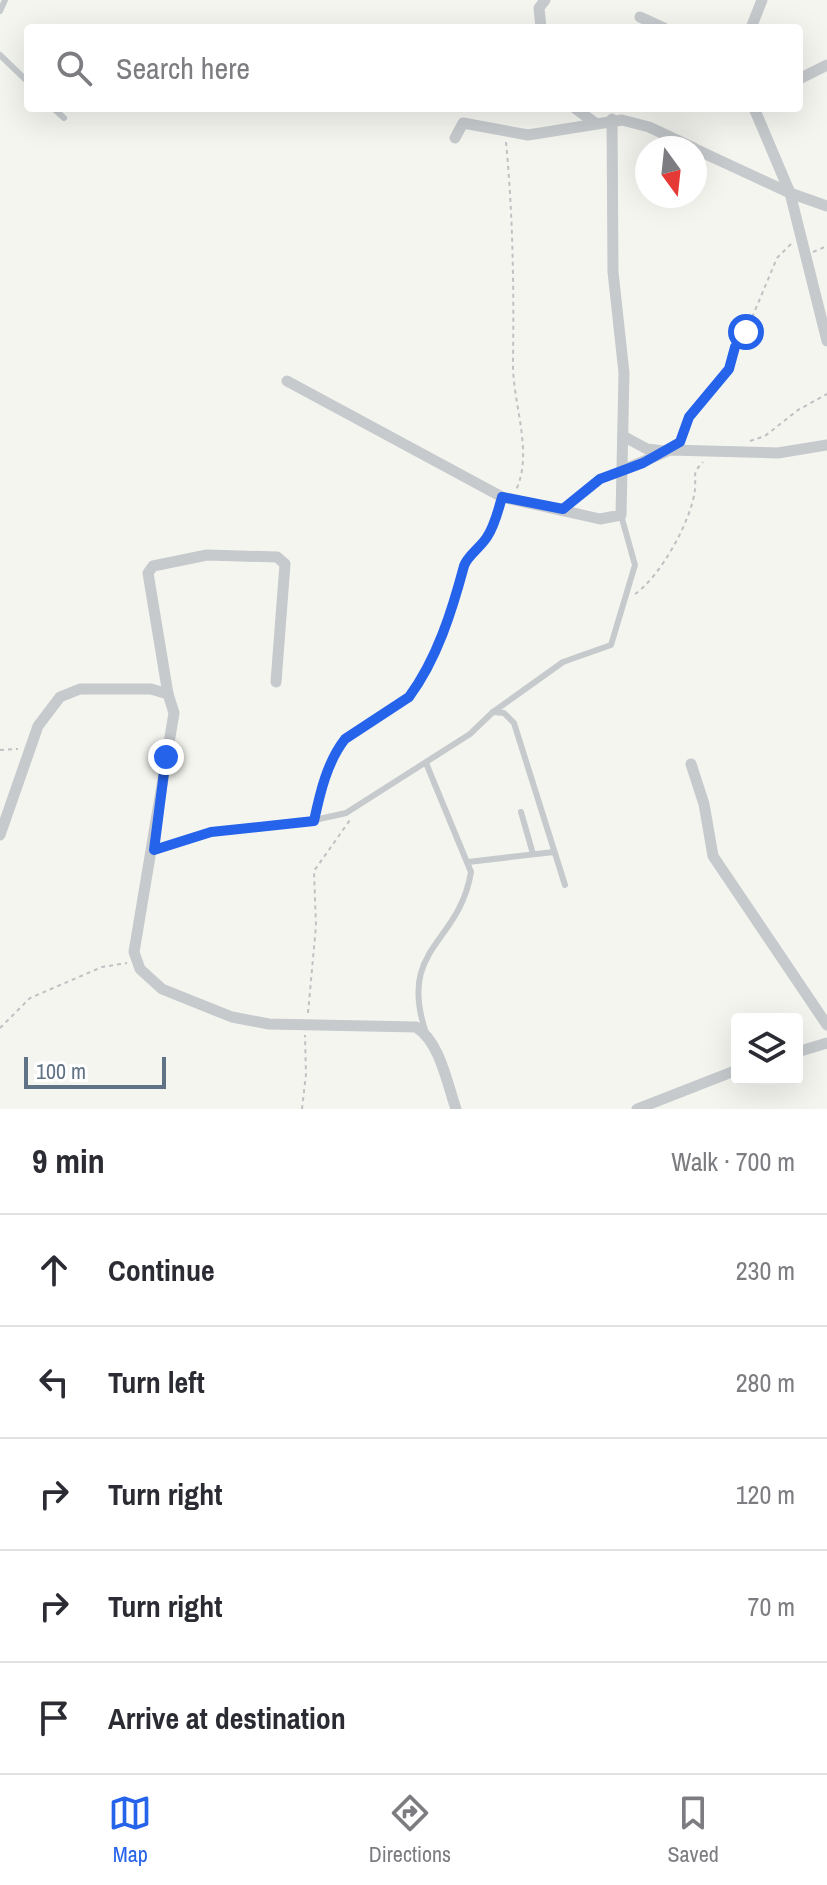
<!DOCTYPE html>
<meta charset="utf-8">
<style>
:root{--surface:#fff;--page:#f2f2f3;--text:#2b2b33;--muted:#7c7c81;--line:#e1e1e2;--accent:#2563eb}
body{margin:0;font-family:"Archivo Narrow",sans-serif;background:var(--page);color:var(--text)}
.controls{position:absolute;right:24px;bottom:24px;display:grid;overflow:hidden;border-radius:8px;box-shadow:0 8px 32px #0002}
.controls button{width:72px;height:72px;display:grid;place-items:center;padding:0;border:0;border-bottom:2px solid var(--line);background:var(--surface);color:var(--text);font:40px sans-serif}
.compass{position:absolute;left:635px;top:136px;width:72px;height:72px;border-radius:50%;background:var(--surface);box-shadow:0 8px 32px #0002;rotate:165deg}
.scale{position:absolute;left:24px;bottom:20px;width:142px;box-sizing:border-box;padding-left:8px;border:4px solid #607285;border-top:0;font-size:22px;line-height:28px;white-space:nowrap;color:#607285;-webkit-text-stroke:6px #fff;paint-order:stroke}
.stop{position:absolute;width:24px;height:24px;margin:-18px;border:6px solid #2563eb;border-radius:50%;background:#fff}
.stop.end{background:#2563eb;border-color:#fff;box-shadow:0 2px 8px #0008}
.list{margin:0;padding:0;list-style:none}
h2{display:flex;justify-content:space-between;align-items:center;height:104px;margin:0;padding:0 32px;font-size:34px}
h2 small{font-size:26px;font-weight:400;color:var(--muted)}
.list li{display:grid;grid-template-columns:52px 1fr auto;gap:24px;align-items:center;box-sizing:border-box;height:112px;padding:0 32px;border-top:2px solid var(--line)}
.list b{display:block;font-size:30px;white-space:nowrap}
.list em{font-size:26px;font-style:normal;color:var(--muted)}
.icon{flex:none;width:44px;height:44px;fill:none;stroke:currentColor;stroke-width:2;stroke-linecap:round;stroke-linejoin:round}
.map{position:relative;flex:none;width:827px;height:1109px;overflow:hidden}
.search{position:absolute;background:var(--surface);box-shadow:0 8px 32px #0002;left:24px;right:24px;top:24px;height:88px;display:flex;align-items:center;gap:20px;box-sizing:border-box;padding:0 28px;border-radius:8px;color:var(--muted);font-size:30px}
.sheet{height:664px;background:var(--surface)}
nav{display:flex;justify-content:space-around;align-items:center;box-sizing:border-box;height:112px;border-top:2px solid var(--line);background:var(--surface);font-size:22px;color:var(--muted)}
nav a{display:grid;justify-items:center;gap:4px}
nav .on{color:var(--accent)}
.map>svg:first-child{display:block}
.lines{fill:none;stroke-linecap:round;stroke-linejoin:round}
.path{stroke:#bfc1c3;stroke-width:2;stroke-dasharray:4 4;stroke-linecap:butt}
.service{stroke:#c6cacd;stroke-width:6}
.minor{stroke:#c6cacd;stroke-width:11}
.route{stroke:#2563eb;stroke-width:10}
</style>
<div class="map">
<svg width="827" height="1109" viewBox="0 0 827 1109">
<rect width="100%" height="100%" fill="#f5f5f0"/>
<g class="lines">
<g class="path">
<path d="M506,142C513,215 514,289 513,362C512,402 534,452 516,490"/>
<polyline points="813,252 827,246"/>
<polyline points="682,440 694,408 729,369 735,347 746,332 777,258 791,244"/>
<polyline points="750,441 765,436 798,410 827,394"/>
<polyline points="570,503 610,475"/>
<path d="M635,594C660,577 692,520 695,489C696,483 694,477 696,470L703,462"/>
<polyline points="0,750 18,749"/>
<polyline points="316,812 329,768 345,739 409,697 440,640 463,579 465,564 488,536 499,507"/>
<polyline points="308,1013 316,926 314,871 350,820"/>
<polyline points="0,1028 30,998 102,967 127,963"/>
<polyline points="302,1109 306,1074 305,1035"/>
</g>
<g class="service">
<polyline points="0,11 5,0"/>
<polyline points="0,55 28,82"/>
<polyline points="53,108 64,118"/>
<polyline points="493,712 504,713 514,723 565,885"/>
<polyline points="521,812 533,854"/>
<polyline points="154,850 211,832 297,824 346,813 470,734 493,712 563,662 611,645 635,565 621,515"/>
<polyline points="468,862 554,852"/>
<path d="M426,1033C397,947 459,945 471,872L426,763"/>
</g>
<g class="minor">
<polyline points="640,17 664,28"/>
<polyline points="541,28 539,8 545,0"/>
<polyline points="751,28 762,0"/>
<polyline points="799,79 827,65"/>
<polyline points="575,108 595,123"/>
<polyline points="754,108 790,193 827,341"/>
<polyline points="455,138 463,123 528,135 622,120 649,127 694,148"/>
<polyline points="695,149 790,193 827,206"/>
<polyline points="287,381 502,497 600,519 621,515 624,373 613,272 612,119"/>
<polyline points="623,436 647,449 664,451"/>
<polyline points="623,470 670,450 778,453 827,445"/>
<polyline points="168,694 148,573 153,566 207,555 277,557 285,564 276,682"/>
<polyline points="691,764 704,804 713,856 827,1025"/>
<path d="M0,835L38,726L60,697L80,689H151L168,694L174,713L134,952L140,969L162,989L232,1017L269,1024L416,1027C440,1042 447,1083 456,1109"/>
<polyline points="797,1052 827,1043"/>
<polyline points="637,1109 737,1070"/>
</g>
</g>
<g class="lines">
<path class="route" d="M166,757L154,850L211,832L314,821C320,793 327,762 345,739L409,697C437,659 452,611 464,566C467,556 481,547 487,537C495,525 498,511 502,497L563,509L600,479L643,463L680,442L689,417L729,369L735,347L746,332"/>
</g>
</svg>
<div class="controls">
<button><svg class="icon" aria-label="layers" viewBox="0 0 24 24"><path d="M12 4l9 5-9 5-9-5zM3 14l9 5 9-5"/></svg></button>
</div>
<svg class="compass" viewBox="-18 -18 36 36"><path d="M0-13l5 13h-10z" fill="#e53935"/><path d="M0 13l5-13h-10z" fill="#7c7c81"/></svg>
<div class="scale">100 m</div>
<div class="stop" style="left:746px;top:332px"></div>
<div class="stop end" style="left:166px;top:757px"></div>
<div class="search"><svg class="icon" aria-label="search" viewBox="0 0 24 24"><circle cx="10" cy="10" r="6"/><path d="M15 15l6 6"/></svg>Search here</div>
</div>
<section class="sheet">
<h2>9 min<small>Walk · 700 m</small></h2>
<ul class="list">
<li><svg class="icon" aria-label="ahead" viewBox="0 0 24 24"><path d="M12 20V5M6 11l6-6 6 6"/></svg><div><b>Continue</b></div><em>230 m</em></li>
<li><svg class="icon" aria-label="left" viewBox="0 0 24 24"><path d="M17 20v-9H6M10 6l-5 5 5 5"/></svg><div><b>Turn left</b></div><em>280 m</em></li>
<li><svg class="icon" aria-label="right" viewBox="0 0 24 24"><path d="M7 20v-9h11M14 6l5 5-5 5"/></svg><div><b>Turn right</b></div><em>120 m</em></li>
<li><svg class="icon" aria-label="right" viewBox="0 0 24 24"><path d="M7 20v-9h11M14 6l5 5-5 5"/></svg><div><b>Turn right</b></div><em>70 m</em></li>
<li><svg class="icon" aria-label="arrive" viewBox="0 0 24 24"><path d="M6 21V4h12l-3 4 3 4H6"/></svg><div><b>Arrive at destination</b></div></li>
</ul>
</section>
<nav>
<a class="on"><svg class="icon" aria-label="map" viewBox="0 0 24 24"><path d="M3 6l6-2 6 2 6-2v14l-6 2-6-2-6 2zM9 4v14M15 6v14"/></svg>Map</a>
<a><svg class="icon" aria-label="directions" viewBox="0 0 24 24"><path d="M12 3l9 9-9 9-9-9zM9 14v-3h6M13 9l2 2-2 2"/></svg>Directions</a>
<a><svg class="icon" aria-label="saved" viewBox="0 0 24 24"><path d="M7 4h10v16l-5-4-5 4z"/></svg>Saved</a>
</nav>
